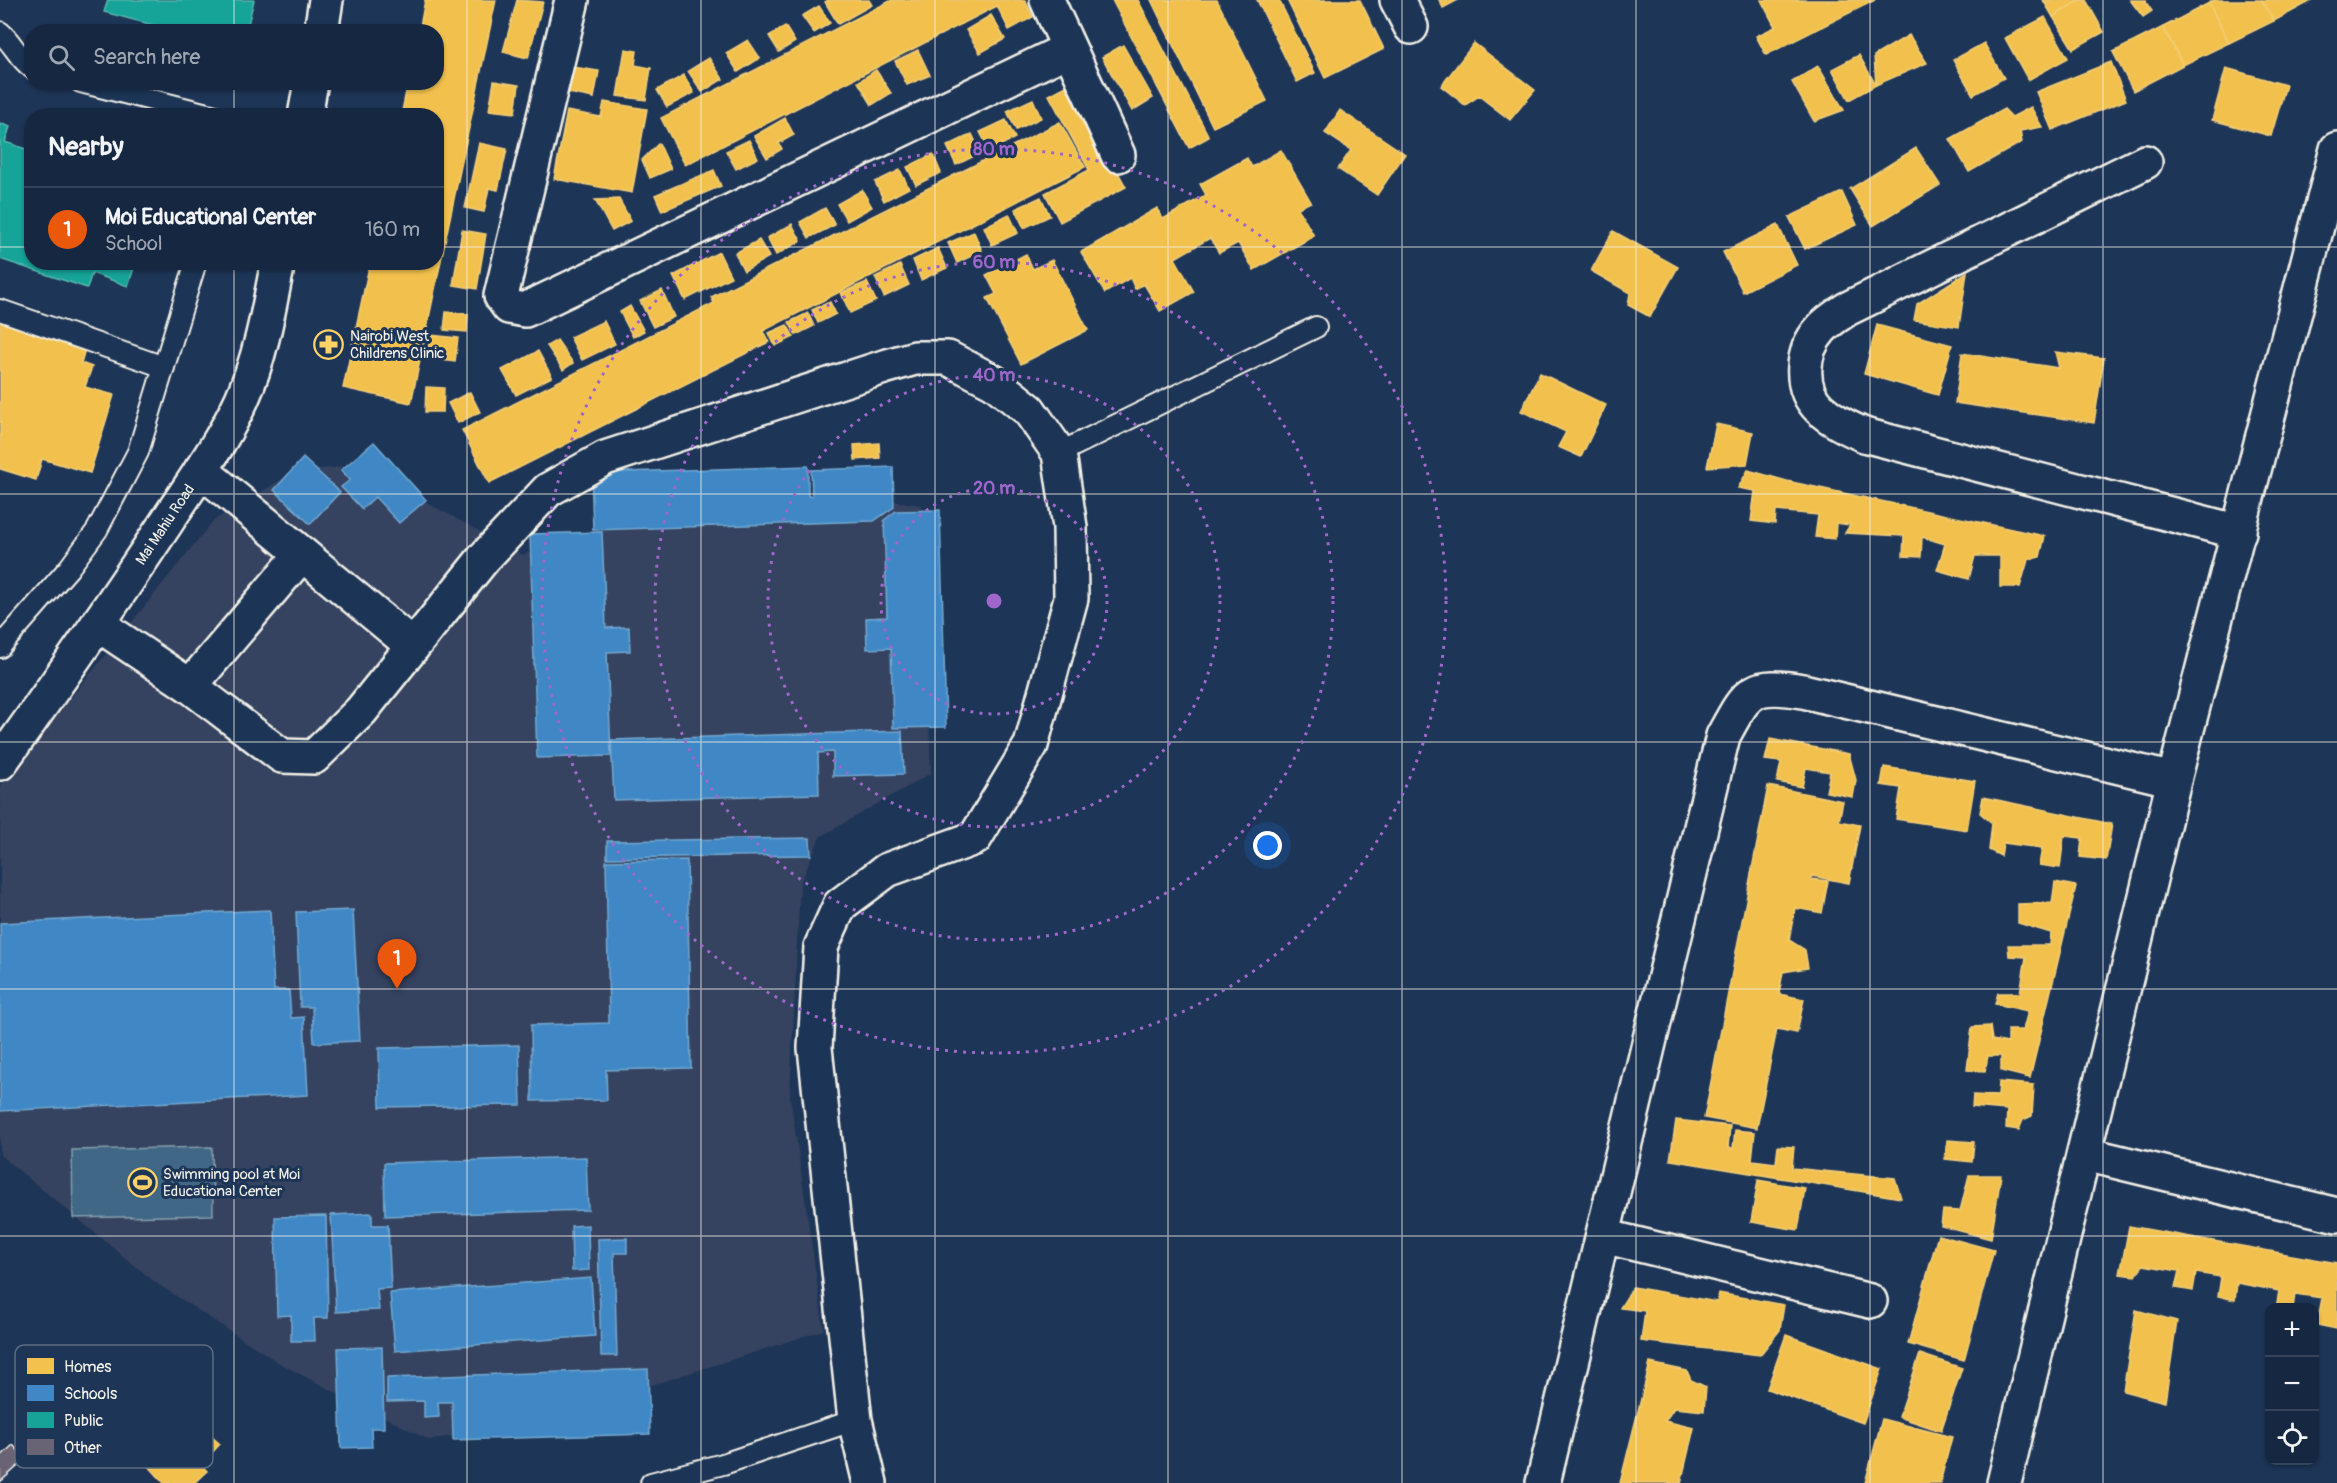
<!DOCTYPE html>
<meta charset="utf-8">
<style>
:root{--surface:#162841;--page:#1f3048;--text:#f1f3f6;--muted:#9ea6b1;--line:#35445a;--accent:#ea580c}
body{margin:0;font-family:Pangolin,sans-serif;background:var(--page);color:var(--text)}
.controls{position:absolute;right:18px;bottom:18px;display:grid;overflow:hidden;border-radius:12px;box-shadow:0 2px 4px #0004}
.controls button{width:54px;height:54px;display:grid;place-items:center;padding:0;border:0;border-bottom:2px solid var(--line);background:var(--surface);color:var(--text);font:30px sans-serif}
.you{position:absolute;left:1268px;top:846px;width:21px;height:21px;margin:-15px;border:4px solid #fff;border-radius:50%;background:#1a73e8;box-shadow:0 0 0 9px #1a73e833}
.badge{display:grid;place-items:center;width:39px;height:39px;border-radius:50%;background:var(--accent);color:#fff;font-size:20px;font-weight:700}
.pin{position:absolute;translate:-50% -50px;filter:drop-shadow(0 2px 3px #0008)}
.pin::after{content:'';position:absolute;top:32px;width:21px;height:18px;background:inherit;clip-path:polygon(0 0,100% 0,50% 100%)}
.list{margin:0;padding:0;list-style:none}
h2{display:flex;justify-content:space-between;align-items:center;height:78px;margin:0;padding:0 24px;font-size:26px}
h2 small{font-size:20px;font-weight:400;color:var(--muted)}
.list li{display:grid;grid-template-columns:39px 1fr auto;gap:18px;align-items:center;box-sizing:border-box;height:84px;padding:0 24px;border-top:2px solid var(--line)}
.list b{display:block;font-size:22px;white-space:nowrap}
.list p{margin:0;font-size:20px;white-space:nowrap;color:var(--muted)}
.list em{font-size:20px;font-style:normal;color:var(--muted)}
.icon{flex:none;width:33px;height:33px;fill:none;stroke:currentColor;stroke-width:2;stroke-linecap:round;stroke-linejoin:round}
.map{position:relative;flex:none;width:2337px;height:1483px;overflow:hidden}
.search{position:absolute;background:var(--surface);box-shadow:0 2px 4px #0004;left:24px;top:24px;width:420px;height:66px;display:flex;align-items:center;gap:15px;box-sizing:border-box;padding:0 21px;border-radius:24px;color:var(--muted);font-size:22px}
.panel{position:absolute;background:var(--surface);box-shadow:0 2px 4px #0004;left:24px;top:108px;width:420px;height:162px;border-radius:24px}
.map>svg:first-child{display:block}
.built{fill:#344360}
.water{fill:#3f6886;stroke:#879fad;stroke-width:1.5}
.homes{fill:#f2c14e;stroke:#f3cf7c;stroke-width:1.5}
.schools{fill:#3f88c5;stroke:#75a8d0;stroke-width:1.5}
.public{fill:#17a398;stroke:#59bab0;stroke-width:1.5}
.building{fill:#696475;stroke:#f4f1e8;stroke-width:1.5}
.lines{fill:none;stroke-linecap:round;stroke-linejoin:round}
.lane-casing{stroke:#f4f1e8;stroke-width:24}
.street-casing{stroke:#f4f1e8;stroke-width:38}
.lane{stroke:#1d3557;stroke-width:20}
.street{stroke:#1d3557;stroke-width:33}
.grid{fill:none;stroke:#f4f1e8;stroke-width:1.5;stroke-opacity:0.55}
.ring{fill:none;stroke:#9f67cb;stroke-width:3;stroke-dasharray:3 6}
.labels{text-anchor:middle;stroke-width:6;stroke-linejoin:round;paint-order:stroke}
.poi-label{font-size:15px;fill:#f4f1e8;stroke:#1d3557;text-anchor:start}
.street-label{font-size:15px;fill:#f4f1e8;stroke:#1d3557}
.key{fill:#1d3557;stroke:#5e6d82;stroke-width:1.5}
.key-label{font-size:16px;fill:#f4f1e8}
.centre{fill:#9f67cb;stroke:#1d3557;stroke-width:3}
.ring-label{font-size:18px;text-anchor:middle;font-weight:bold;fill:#9f67cb;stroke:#1d3557;stroke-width:6;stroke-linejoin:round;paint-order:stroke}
</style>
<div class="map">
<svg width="2337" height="1483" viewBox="0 0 2337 1483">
<rect width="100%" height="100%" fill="#1d3557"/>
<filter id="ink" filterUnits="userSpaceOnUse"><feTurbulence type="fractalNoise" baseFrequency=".0167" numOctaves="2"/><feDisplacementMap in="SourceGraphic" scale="12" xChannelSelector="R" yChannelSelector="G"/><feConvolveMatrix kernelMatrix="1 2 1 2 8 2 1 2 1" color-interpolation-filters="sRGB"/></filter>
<g filter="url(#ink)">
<polygon class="built" points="358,465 523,555 733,478 921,505 931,773 820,837 800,884 790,1095 824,1330 533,1423 429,1440 284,1366 156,1283 0,1155 0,786 213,521 294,472"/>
<polygon class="water" points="212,1147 213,1215 73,1218 72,1150"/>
<g class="homes">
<polygon points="425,0 496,0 411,403 343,388 370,262 436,262 436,116 401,116 408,82 436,82 436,32 419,32"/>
<polygon points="517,0 543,2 528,58 503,52"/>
<polygon points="828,0 869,0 872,5 838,24 825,2"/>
<polygon points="892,0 1025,0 1033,17 1009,30 997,6 685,165 661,118"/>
<polygon points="1112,0 1138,0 1209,137 1189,148"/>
<polygon points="1151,0 1217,0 1267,101 1213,127"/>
<polygon points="1257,0 1279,0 1315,73 1297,82"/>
<polygon points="1287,0 1360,0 1384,49 1325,78"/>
<polygon points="1439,0 1458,0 1443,8"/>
<polygon points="1761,0 1875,0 1766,55 1756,36 1775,27"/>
<polygon points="2043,0 2080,0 2053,17"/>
<polygon points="2080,0 2086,0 2104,32 2073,49 2053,17"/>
<polygon points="2130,0 2147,0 2145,1 2152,11 2143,17"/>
<polygon points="2214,0 2262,0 2274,21 2229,43 2209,3"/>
<polygon points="2262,0 2313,0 2274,21"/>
<polygon points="2209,3 2229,43 2183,65 2163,27"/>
<polygon points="819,6 830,23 814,33 802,16"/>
<polygon points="991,15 1005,39 980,53 966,30"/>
<polygon points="2045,17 2068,58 2028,80 2005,38"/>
<polygon points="785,26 795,42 779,52 769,36"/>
<polygon points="2163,27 2183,65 2133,91 2113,52"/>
<polygon points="1909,35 1927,63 1876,85 1874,56"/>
<polygon points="748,40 760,58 738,72 726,53"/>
<polygon points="1474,43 1535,90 1510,120 1479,96 1465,105 1441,86"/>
<polygon points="1984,43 2004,78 1973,95 1953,60"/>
<polygon points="1123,45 1153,98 1132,111 1102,57"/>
<polygon points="625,49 637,51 635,65 651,68 646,100 617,96"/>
<polygon points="918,50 930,75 907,85 895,61"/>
<polygon points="1859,55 1876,85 1849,100 1832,69"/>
<polygon points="709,58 723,79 702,92 688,71"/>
<polygon points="2111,62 2126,100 2052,130 2036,92"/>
<polygon points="1818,66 1844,110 1814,121 1792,82"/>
<polygon points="573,67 599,71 594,98 568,93"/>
<polygon points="2226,68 2286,85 2271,136 2212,120"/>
<polygon points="876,70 891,93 872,105 858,82"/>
<polygon points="684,75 694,93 667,107 657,90"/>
<polygon points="494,81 519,85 515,113 489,110"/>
<polygon points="1070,84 1126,187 1060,222 1045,193 1089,170 1049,95"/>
<polygon points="1033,99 1041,118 1016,130 1007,111"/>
<polygon points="604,102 647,109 632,193 554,179 567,111 601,117"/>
<polygon points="2031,107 2042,127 2020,131 2022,142 1969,172 1950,139 2004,109 2012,117"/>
<polygon points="1340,110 1405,154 1377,195 1338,169 1351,150 1325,133"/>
<polygon points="785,118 794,135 779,143 782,149 767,158 754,136"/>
<polygon points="1006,120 1015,138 990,151 980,132"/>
<polygon points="1060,122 1085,167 763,331 769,342 489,483 462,430 714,303 711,297"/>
<polygon points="972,134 981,153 956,165 947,146"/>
<polygon points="749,140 758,158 736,169 726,151"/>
<polygon points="479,143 507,149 498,190 489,188 484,212 465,208"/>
<polygon points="659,143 671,169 650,178 642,160"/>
<polygon points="1916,148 1940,185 1873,226 1850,189"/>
<polygon points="1281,150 1311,202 1298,208 1314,236 1254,270 1238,243 1219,253 1210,238 1175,258 1194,292 1160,311 1144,284 1135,289 1130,278 1105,293 1081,252 1157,208 1163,219 1206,195 1200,184 1247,158 1252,167"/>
<polygon points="933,154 941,173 916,185 907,167"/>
<polygon points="714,170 721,186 662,211 655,195"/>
<polygon points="900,170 909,188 884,201 875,182"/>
<polygon points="862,190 872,207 847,221 837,204"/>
<polygon points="1842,192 1857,225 1805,249 1789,217"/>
<polygon points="1041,197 1050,216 1024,228 1015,209"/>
<polygon points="619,199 631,221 612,231 595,200"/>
<polygon points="825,208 835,225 809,238 800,222"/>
<polygon points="1009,214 1018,233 992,245 984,227"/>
<polygon points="792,224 801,241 776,255 767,238"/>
<polygon points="1778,225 1797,265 1743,292 1723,252"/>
<polygon points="462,230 486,234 477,289 453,285"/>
<polygon points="1613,231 1678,267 1650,317 1628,305 1630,293 1591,271"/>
<polygon points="974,232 982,251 957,263 948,243"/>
<polygon points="759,240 769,257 744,271 735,253"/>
<polygon points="938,248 947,268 921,280 913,260"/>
<polygon points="719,252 731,277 685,300 673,276"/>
<polygon points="1026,254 1033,269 1052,260 1088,330 1021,364 987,298 996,294 986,275"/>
<polygon points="900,265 909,285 884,297 875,277"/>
<polygon points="1967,272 1959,327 1914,320 1917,304"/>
<polygon points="867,282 876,301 850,313 841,293"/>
<polygon points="662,290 674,317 653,327 640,301"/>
<polygon points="830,302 836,314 818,323 812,310"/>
<polygon points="630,306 644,331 633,337 620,312"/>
<polygon points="446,312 468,314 467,332 444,330"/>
<polygon points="808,313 814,326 796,335 789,322"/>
<polygon points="0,315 87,342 81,363 92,367 85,387 114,395 90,473 42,459 36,480 0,469"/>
<polygon points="604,321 615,344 582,360 570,337"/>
<polygon points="787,325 794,337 775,346 769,333"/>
<polygon points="1877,325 1952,345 1938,395 1864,374"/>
<polygon points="430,335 458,338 455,362 427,358"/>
<polygon points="557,340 573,363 563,370 547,346"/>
<polygon points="538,351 552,377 516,395 502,370"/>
<polygon points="2055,352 2104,358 2094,423 1955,403 1962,353 2059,368"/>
<polygon points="1540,373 1606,405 1581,457 1558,447 1566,432 1521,411"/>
<polygon points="426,387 444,388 443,412 425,412"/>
<polygon points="470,392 480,412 458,423 448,403"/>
<polygon points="1716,424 1753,432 1747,464 1707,467"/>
<polygon points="879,443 880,458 855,460 854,445"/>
<polygon points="1748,470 1787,481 2045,536 2040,557 2028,560 2020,587 2000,587 2000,556 1975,556 1969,579 1937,570 1945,544 1922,537 1921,557 1903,556 1904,536 1845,533 1850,525 1836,523 1835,539 1815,537 1818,515 1776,511 1775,524 1751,521 1755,491 1738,488"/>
<polygon points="1770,739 1849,754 1856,780 1853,797 1826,792 1830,772 1806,768 1802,787 1777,782 1781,762 1765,760"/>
<polygon points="1884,767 1975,781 1967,830 1896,819 1901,788 1881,785"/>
<polygon points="1768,786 1843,801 1839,821 1860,825 1849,883 1812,876 1811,879 1828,881 1822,913 1795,908 1789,940 1805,950 1808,968 1783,972 1779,994 1804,999 1797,1033 1777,1029 1757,1128 1704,1118"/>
<polygon points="1983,797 2112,824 2106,860 2080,857 2082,838 2064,836 2060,868 2039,865 2042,848 2003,843 2001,856 1989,850 1992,823 1980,813"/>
<polygon points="2055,882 2076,886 2030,1078 2001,1071 2001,1056 1988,1056 1985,1071 1967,1070 1972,1027 1990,1026 1992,1040 2008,1043 2008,1030 2023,1030 2028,1011 1995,1004 1998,993 2020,993 2026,957 2009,956 2008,945 2050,945 2051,933 2018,923 2018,904 2052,903"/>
<polygon points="1999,1082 2034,1085 2032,1116 2023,1120 2019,1130 2006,1128 2007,1110 1972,1107 1973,1095 1998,1096"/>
<polygon points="1676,1120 1730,1126 1728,1148 1733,1148 1735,1130 1755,1132 1752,1160 1776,1163 1778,1146 1794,1147 1792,1168 1895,1178 1901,1198 1670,1160"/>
<polygon points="1947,1140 1974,1142 1972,1162 1945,1159"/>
<polygon points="1969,1175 2001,1175 1991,1239 1941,1226 1943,1210 1960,1211"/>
<polygon points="1758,1180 1805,1188 1798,1230 1751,1222"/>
<polygon points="2129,1226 2337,1263 2337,1329 2317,1325 2322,1298 2295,1294 2293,1308 2276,1308 2279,1291 2237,1283 2235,1300 2218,1296 2221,1277 2196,1273 2193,1291 2175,1288 2179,1271 2143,1265 2136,1276 2120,1274"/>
<polygon points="1938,1235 1994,1250 1964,1360 1908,1344"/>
<polygon points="1633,1287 1717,1302 1719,1293 1784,1305 1780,1330 1760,1355 1641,1341 1645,1311 1620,1308"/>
<polygon points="2136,1310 2177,1321 2165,1402 2123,1391"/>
<polygon points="1786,1335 1882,1369 1863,1423 1767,1389"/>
<polygon points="1920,1354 1962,1368 1941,1431 1899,1417"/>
<polygon points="1650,1363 1687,1371 1691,1380 1706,1387 1704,1411 1674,1408 1665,1421 1694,1428 1681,1483 1620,1483"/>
<polygon points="142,1400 207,1471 194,1483 164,1483 113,1426"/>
<polygon points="192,1419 220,1444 209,1456 181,1432"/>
<polygon points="1882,1419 1952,1437 1940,1483 1865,1483"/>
</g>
<g class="schools">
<polygon points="374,442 426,500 399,523 375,497 362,509 341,487 350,480 341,470"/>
<polygon points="303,458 340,492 310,524 274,490"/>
<polygon points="808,466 808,496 812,496 811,470 893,467 894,507 874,521 593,530 591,473"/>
<polygon points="940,510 946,727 893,728 891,648 867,649 866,618 887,617 884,520 896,511"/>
<polygon points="602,532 606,628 629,627 630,651 607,652 611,756 537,758 530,534"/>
<polygon points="902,731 904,774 833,776 833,752 818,753 819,794 614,800 611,740"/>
<polygon points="810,838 811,855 607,858 607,841"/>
<polygon points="687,860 691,1068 606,1070 607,1100 532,1101 531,1025 609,1023 606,861"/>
<polygon points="270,910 274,990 289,990 291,1018 304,1017 308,1095 0,1111 0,923"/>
<polygon points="353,910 360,1041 314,1043 312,1007 300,1007 296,912"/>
<polygon points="519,1045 521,1105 380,1107 379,1048"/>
<polygon points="586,1157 588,1210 385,1216 384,1163"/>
<polygon points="372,1213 372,1225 388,1225 391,1288 377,1289 379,1310 336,1312 331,1215"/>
<polygon points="326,1216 328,1318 314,1318 315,1341 291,1341 291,1315 277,1316 275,1217"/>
<polygon points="588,1225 589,1270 572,1271 571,1226"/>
<polygon points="627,1238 627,1253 614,1253 617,1356 601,1356 598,1239"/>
<polygon points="591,1278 595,1336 395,1351 390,1293"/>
<polygon points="382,1347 384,1428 371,1428 372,1447 341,1448 338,1348"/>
<polygon points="648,1369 650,1434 453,1440 452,1402 438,1402 439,1417 424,1418 424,1401 387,1402 387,1378"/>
</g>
<g class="public">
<polygon points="108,0 254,0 246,32 179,32 104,12"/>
<polygon points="0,123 10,127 5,142 32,151 32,262 136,262 128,286 92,273 87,288 0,259"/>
</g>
<polygon class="building" points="13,1445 26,1459 0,1482 0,1457"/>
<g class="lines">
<defs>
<g id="lane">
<path d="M0,32C13,43 18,58 32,68"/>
<polyline points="81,82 215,116"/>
<polyline points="0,310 164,367"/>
<polyline points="1059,453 1316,327"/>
<polyline points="0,647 69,568 97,530 138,452 196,262"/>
<polyline points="651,1483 723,1464 855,1420"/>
</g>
<g id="street">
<polyline points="572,0 501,296 509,307 525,310 1069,49"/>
<polyline points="1047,0 1118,155"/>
<polyline points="1397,0 1411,27"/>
<polyline points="321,32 326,0"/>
<polyline points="305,116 311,82"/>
<path d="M2145,162L1847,309C1838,315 1828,321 1821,329C1801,351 1798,388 1820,409C1833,421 1849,428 1864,435L2239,532"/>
<polyline points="201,470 413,646"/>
<polyline points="99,625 190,686 282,756 314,757 361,711 484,558 548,490 605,458 884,367 915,358 948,358 994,382 1029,410 1059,453 1070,527 1071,598 1031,745 975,838 887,870 840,905 821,947 815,1048 855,1420 870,1483"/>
<polyline points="190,686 302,554"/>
<path id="s1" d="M0,763C57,684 112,604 166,523C192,483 222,443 242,399C261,356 269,308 278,262"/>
<polyline points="2085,1154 2337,1215"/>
<polyline points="1603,1236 1870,1301"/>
<path d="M1543,1483L1723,736C1747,692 1750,682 1803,691L2174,780"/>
<polyline points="2004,1483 2174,780 2337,149"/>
</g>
</defs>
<use href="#lane" class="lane-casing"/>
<use href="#street" class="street-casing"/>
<use href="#lane" class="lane"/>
<use href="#street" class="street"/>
</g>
</g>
<path class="grid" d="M234,0V32M467,0V1483M701,0V1483M935,0V1483M1168,0V1483M1402,0V1483M1636,0V1483M1870,0V1483M2103,0V1483M234,82V116M0,247H32M436,247H2337M234,262V1483M0,494H2337M0,742H2337M0,989H2337M0,1236H2337"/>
<g class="ring">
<circle cx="994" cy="601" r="113"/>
<circle cx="994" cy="601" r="226"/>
<circle cx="994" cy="601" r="339"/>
<circle cx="994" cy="601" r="452"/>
</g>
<defs>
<symbol id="pharmacy-ring" viewBox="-11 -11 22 22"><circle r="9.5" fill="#1d3557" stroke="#ffd166" stroke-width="1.5"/><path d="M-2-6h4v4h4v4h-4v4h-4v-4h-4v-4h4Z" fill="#ffd166"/></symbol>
<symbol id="stadium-ring" viewBox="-11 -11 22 22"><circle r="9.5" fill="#1d3557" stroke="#ffd166" stroke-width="1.5"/><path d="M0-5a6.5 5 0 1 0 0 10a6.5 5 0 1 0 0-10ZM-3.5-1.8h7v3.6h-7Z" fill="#ffd166"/></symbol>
</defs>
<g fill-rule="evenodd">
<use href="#pharmacy-ring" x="312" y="328" width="33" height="33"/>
<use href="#stadium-ring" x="126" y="1166" width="33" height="33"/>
</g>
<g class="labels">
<g class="poi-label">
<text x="350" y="341">Nairobi West<tspan x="350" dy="17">Childrens Clinic</tspan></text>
<text x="163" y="1179">Swimming pool at Moi<tspan x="163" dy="17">Educational Center</tspan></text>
</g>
<g class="street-label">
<text dy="5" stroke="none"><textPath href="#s1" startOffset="290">Mai Mahiu Road</textPath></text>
</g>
</g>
<rect x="15" y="1345" width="198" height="123" rx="9" class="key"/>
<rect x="27" y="1358" width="27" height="16" fill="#f2c14e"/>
<rect x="27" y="1385" width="27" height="16" fill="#3f88c5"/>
<rect x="27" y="1412" width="27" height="16" fill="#17a398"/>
<rect x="27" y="1439" width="27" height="16" fill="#696475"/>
<g class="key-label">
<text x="64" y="1372">Homes</text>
<text x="64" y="1399">Schools</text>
<text x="64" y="1426">Public</text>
<text x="64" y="1453">Other</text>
</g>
<circle cx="994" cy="601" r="9" class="centre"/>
<g class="ring-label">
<text x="994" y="155">80 m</text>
<text x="994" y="268">60 m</text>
<text x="994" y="381">40 m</text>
<text x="994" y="494">20 m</text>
</g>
</svg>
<div class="controls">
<button>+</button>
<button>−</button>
<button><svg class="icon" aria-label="locate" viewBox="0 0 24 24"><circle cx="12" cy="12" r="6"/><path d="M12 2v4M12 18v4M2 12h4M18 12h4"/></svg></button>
</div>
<div class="you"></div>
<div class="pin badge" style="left:397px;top:989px">1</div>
<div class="search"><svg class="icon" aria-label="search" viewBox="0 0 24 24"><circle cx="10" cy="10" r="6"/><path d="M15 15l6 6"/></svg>Search here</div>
<section class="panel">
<h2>Nearby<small></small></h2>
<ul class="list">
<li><span class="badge">1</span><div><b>Moi Educational Center</b><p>School</p></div><em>160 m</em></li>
</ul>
</section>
</div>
